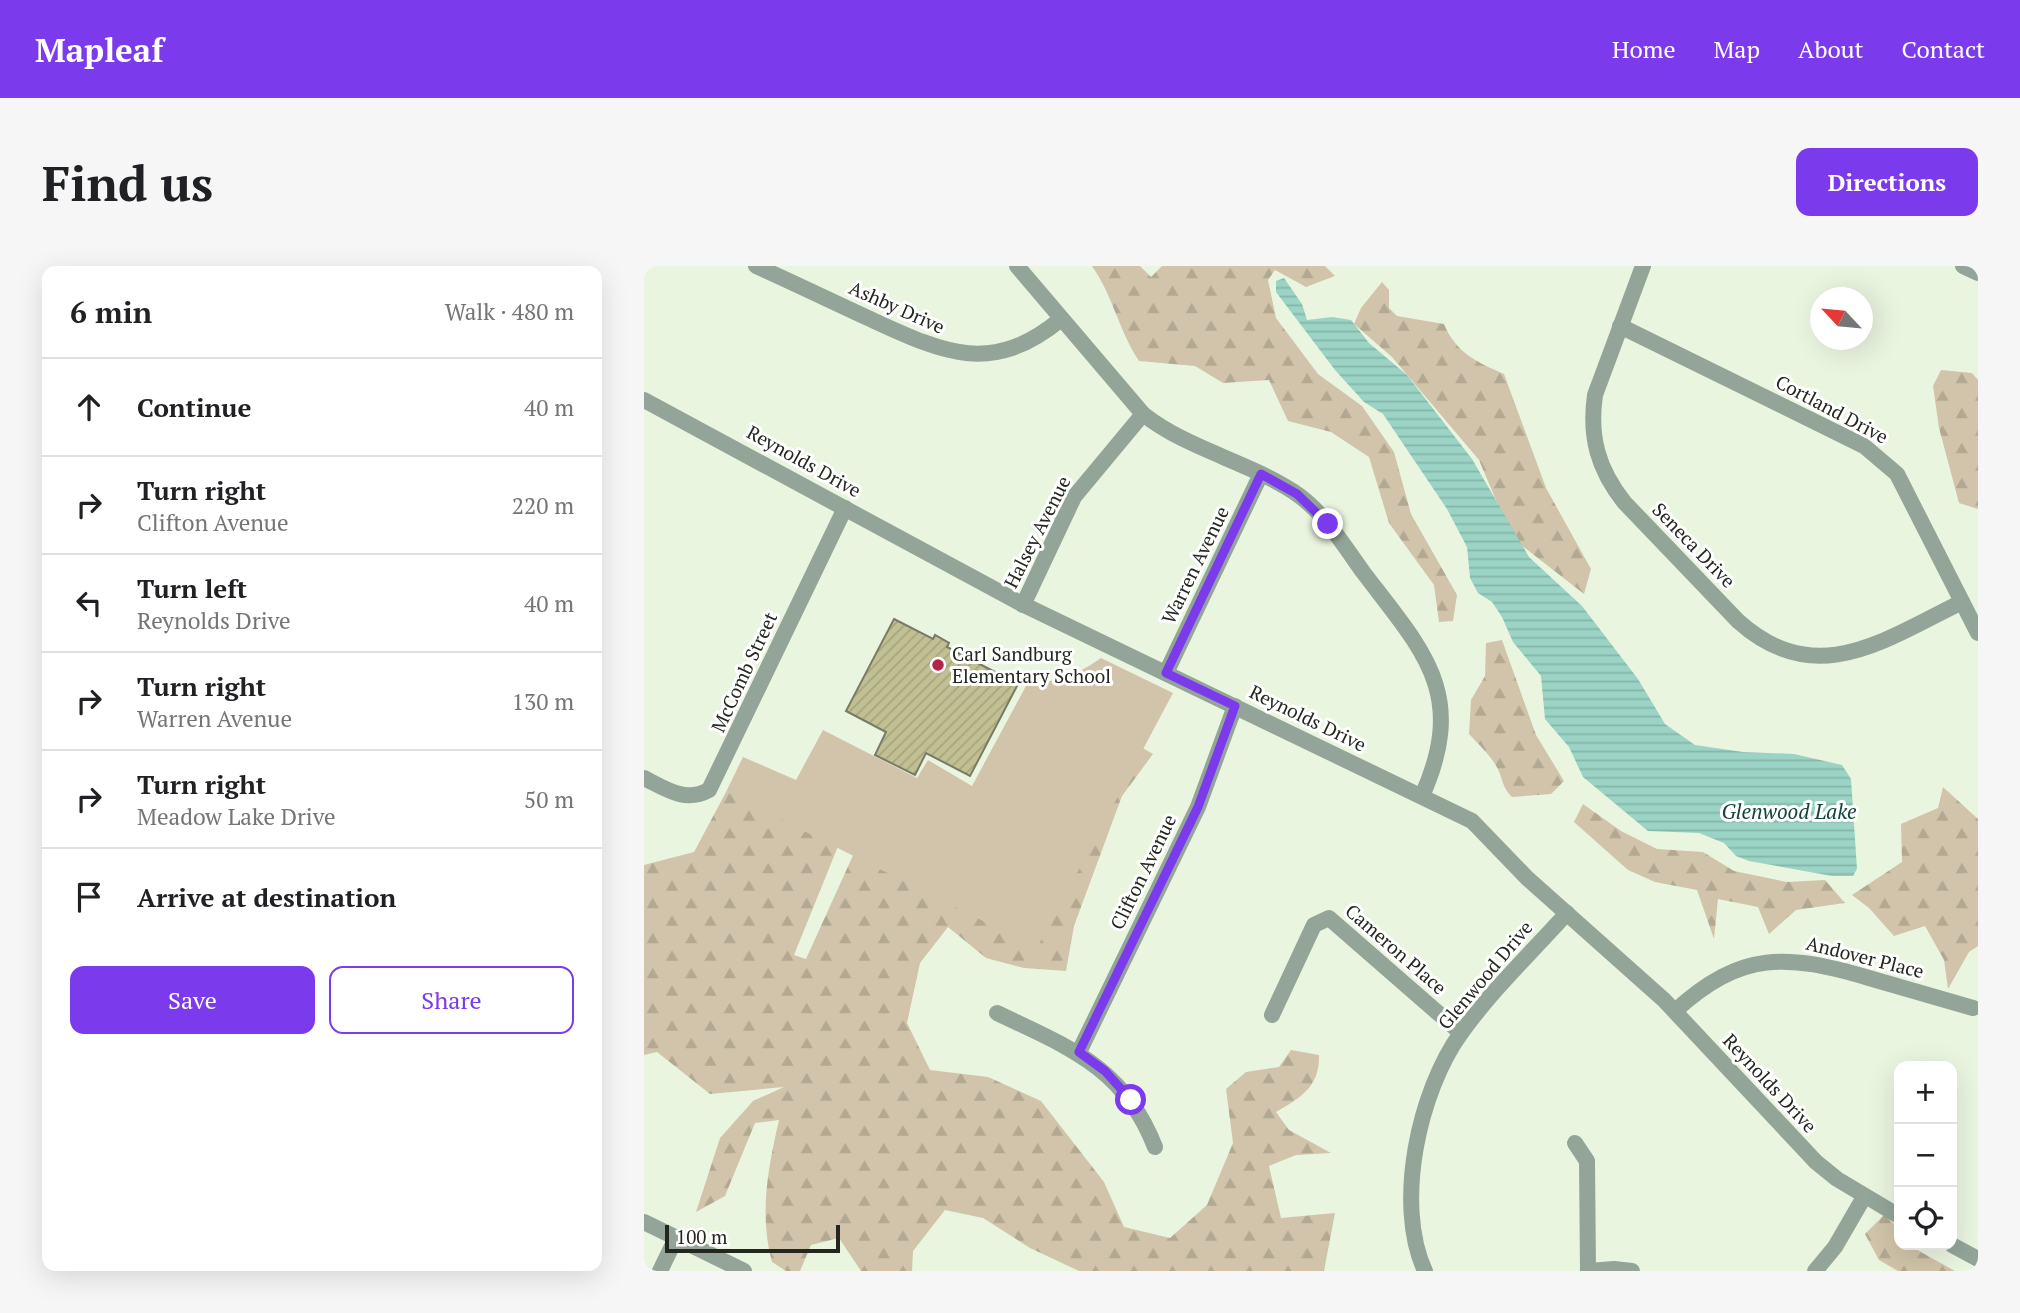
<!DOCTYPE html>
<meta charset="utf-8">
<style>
:root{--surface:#fff;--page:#f6f6f6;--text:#202124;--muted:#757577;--line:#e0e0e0;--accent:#7c3aed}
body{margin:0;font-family:"PT Serif",serif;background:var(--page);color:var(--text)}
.controls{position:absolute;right:21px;bottom:21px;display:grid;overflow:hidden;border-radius:14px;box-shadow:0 7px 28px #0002}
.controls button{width:63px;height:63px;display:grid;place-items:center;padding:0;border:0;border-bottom:2px solid var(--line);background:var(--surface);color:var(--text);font:35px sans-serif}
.compass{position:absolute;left:1166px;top:21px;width:63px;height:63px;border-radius:50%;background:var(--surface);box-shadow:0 7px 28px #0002;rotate:296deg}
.scale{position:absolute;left:21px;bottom:18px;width:175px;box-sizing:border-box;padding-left:7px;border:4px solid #23271f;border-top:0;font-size:19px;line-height:24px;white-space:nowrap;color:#23271f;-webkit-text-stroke:5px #fff;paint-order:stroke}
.stop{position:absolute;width:21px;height:21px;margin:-16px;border:5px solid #7c3aed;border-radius:50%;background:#fff}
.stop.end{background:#7c3aed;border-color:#fff;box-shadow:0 2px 7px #0008}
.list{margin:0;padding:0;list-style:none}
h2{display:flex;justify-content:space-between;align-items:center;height:91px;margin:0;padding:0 28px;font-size:30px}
h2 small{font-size:23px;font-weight:400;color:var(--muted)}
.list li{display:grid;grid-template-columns:46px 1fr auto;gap:21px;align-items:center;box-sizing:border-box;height:98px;padding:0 28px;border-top:2px solid var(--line)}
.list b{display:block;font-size:26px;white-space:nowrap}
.list p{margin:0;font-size:23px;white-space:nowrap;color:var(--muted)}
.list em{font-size:23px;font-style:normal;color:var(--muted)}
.actions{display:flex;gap:14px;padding:21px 28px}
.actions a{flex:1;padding:16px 0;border:2px solid var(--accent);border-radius:14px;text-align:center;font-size:24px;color:var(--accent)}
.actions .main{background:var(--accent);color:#fff}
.icon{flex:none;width:38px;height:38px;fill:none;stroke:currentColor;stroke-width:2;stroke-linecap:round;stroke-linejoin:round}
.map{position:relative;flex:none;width:1334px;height:1005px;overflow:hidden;border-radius:14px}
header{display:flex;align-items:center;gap:42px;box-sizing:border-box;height:98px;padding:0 35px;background:var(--accent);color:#fff}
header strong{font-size:33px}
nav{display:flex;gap:38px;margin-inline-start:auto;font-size:24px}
.intro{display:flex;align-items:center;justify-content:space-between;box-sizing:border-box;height:168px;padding:0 42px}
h1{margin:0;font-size:49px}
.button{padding:18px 32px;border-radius:14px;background:var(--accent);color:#fff;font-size:24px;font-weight:700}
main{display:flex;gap:42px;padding:0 42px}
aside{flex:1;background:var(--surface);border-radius:14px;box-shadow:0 7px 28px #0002}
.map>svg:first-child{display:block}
.forest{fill:url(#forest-firs)}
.park{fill:#d1c4aa}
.water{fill:url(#water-rules)}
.building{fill:url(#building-hatch);stroke:#7a7a66;stroke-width:2}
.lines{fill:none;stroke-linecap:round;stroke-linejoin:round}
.minor{stroke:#93a598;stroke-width:16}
.route{stroke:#7c3aed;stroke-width:9}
.poi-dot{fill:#b52349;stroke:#fff;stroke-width:2.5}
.labels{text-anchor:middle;stroke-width:6;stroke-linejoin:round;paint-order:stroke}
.street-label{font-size:19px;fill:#23271f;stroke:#fff}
.poi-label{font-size:19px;fill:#23271f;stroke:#fff;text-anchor:start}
.water-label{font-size:21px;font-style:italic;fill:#14453c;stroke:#fff}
</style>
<header>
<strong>Mapleaf</strong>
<nav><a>Home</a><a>Map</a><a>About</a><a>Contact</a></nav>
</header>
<div class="intro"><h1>Find us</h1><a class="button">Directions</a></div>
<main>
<aside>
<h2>6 min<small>Walk · 480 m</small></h2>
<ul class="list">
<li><svg class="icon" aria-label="ahead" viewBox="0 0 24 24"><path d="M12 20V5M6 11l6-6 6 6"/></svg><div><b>Continue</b></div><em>40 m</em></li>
<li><svg class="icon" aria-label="right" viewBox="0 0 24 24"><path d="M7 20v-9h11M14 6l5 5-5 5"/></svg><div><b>Turn right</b><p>Clifton Avenue</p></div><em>220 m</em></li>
<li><svg class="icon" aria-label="left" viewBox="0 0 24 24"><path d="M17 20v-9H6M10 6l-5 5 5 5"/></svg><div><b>Turn left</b><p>Reynolds Drive</p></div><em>40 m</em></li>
<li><svg class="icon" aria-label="right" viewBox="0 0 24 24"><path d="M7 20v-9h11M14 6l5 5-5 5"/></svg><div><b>Turn right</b><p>Warren Avenue</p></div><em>130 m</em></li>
<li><svg class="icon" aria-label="right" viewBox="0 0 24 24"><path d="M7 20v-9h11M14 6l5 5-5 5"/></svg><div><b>Turn right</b><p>Meadow Lake Drive</p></div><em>50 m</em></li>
<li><svg class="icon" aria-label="arrive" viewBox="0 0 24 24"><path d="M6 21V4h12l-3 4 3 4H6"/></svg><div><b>Arrive at destination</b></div></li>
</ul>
<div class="actions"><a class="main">Save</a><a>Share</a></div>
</aside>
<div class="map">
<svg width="1334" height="1005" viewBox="0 0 1334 1005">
<defs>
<pattern id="forest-firs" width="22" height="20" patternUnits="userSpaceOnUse" patternTransform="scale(1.75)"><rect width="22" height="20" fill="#d1c4aa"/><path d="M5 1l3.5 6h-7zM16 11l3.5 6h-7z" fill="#b3a892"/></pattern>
<pattern id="water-rules" width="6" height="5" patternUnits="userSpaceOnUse" patternTransform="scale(1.75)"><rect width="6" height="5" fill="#9bd3c5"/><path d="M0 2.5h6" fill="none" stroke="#85b5a9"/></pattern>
<pattern id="building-hatch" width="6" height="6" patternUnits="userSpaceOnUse" patternTransform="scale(1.75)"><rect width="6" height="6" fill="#c1c093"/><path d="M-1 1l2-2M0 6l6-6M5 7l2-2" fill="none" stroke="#a6a57e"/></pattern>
</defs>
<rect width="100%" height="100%" fill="#eaf5e0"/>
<g class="forest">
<path d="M448,0H496L507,11L518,0H681L691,10L662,21L631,4L624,14L632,52L674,108L718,140L750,186L767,248L813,329L809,355L795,356L790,319L745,257L725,191L687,166L644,155L625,114L579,117L551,100L495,95C475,65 469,30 448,0Z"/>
<path d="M738,16L745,24V42L753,50L800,58C812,87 833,96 860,108L902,222L947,303L940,328L868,272L835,194L748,91L710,58L717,42Z"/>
<polygon points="1297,104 1328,107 1334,114 1334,243 1315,237 1295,162 1289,120"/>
<path d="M858,374L892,469L920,515L907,528L868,531C861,524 860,520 857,511C852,494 837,481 825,468L827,434L841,410L842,377Z"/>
<path d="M485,474L509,488L478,530L430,660L422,705L380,702L342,692L304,661L276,697L263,757L286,804L344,811L397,835L460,916L480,961L526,972L563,939L589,877L582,823L602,806L635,801L647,784L675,789C676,821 656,832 632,846L645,864L687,887L652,889L625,900L637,952L691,947L680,1005H435L386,982L339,952L301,944L269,985L268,1005H217L195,972L167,979L156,1005H142L128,996C115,949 124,901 135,854L111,857L81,930L52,946L76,872L109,835L140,821L66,828L13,786L0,789V599L50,586L82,526L111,525L199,568L150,689L162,693L211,585Z"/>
<polygon points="1299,521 1334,553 1334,680 1325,686 1304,723 1300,694 1281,660 1250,670 1225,642 1208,629 1258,596 1257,558 1294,542"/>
<polygon points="939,538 977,565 1013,583 1059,586 1090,605 1143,616 1181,614 1201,637 1152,644 1125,668 1114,641 1074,633 1070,673 1053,624 1011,616 984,604 930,556"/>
<polygon points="1241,948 1255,964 1255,979 1269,979 1275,985 1311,1005 1254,1005 1235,994 1221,968"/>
</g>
<path class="park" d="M457,392L529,427L393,682L82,526L99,491L152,514L179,464L273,512L284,494L328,520L383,418C413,416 433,409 457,392Z"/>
<polygon class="water" points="640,12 658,38 663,54 688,51 707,54 725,77 763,109 828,193 885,291 938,340 994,413 1021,458 1051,479 1099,486 1150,488 1198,499 1207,513 1213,603 1209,610 1188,610 1105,595 1092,590 1080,577 1055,567 1004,565 939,511 925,481 901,453 897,410 869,376 858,351 848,336 834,327 826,312 823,281 803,243 739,148 720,136 691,104 632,26 632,15"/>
<polygon class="building" points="250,353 289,373 291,369 305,377 303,381 374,418 326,510 282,487 271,509 231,489 242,466 202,445"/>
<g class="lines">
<g class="minor">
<path d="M112,0C150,17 187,35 224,52C298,86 347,111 417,53"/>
<path d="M373,0L499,148C543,183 603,195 650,226C679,245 699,278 719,306C779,385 824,427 778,530"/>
<path d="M999,0L951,129C945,171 954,203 980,236L1094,355C1172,425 1240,374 1318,336"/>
<polyline points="1319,0 1334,7"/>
<polyline points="976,60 1220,180 1253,208 1334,367"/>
<polyline points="0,134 376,337 828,555 883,612 1020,734 1172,896 1193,913 1255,950"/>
<polyline points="379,339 430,231 499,148"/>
<polyline points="522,407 617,208"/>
<path d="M0,512C22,523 41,537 65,524L201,242"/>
<path d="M1031,745C1098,684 1143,688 1225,712C1259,722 1294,732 1329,742"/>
<path d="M353,747C424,781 480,801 511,881"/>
<polyline points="628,749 670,659 685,652 817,767"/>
<polyline points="435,786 554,541 591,440"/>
<polyline points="931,877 943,895 944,1005"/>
<polyline points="0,956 100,1005"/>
<polyline points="1308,979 1334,993"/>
<polyline points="16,1005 32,972"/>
<path d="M781,1005C750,938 775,825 817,767C848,724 888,686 923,647"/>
<polyline points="945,1005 970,1003 988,1005"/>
<polyline points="1171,1005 1191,981 1220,931"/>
</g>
</g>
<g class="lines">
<polyline class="route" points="487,834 461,805 435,786 554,541 591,440 522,407 617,208 653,228 684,258"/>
</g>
<circle class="poi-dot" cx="294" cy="399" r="7"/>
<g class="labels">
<g class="street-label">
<text transform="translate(253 41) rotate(24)" y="7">Ashby Drive</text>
<text transform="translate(1188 143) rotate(28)" y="7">Cortland Drive</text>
<text transform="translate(160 195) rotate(29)" y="7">Reynolds Drive</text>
<text transform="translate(393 266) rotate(-63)" y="7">Halsey Avenue</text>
<text transform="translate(1050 279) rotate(46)" y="7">Seneca Drive</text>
<text transform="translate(551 299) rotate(-64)" y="7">Warren Avenue</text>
<text transform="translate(100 406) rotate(-65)" y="7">McComb Street</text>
<text transform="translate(664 452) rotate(26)" y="7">Reynolds Drive</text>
<text transform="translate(499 606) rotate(-64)" y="7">Clifton Avenue</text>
<text transform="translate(752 683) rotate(41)" y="7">Cameron Place</text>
<text transform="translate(1221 691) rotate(14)" y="7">Andover Place</text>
<text transform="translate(841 709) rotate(-50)" y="7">Glenwood Drive</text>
<text transform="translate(1126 817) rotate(47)" y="7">Reynolds Drive</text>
</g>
<g class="poi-label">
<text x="308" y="395">Carl Sandburg<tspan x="308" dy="22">Elementary School</tspan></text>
</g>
<g class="water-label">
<text x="1145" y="553">Glenwood Lake</text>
</g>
</g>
</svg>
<div class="controls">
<button>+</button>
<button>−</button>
<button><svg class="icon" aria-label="locate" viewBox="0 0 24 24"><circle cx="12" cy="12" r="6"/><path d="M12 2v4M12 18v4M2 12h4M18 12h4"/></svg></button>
</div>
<svg class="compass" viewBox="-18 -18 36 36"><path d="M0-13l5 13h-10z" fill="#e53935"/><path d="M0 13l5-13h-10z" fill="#757577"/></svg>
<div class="scale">100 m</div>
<div class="stop" style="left:487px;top:834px"></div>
<div class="stop end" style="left:684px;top:258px"></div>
</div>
</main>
